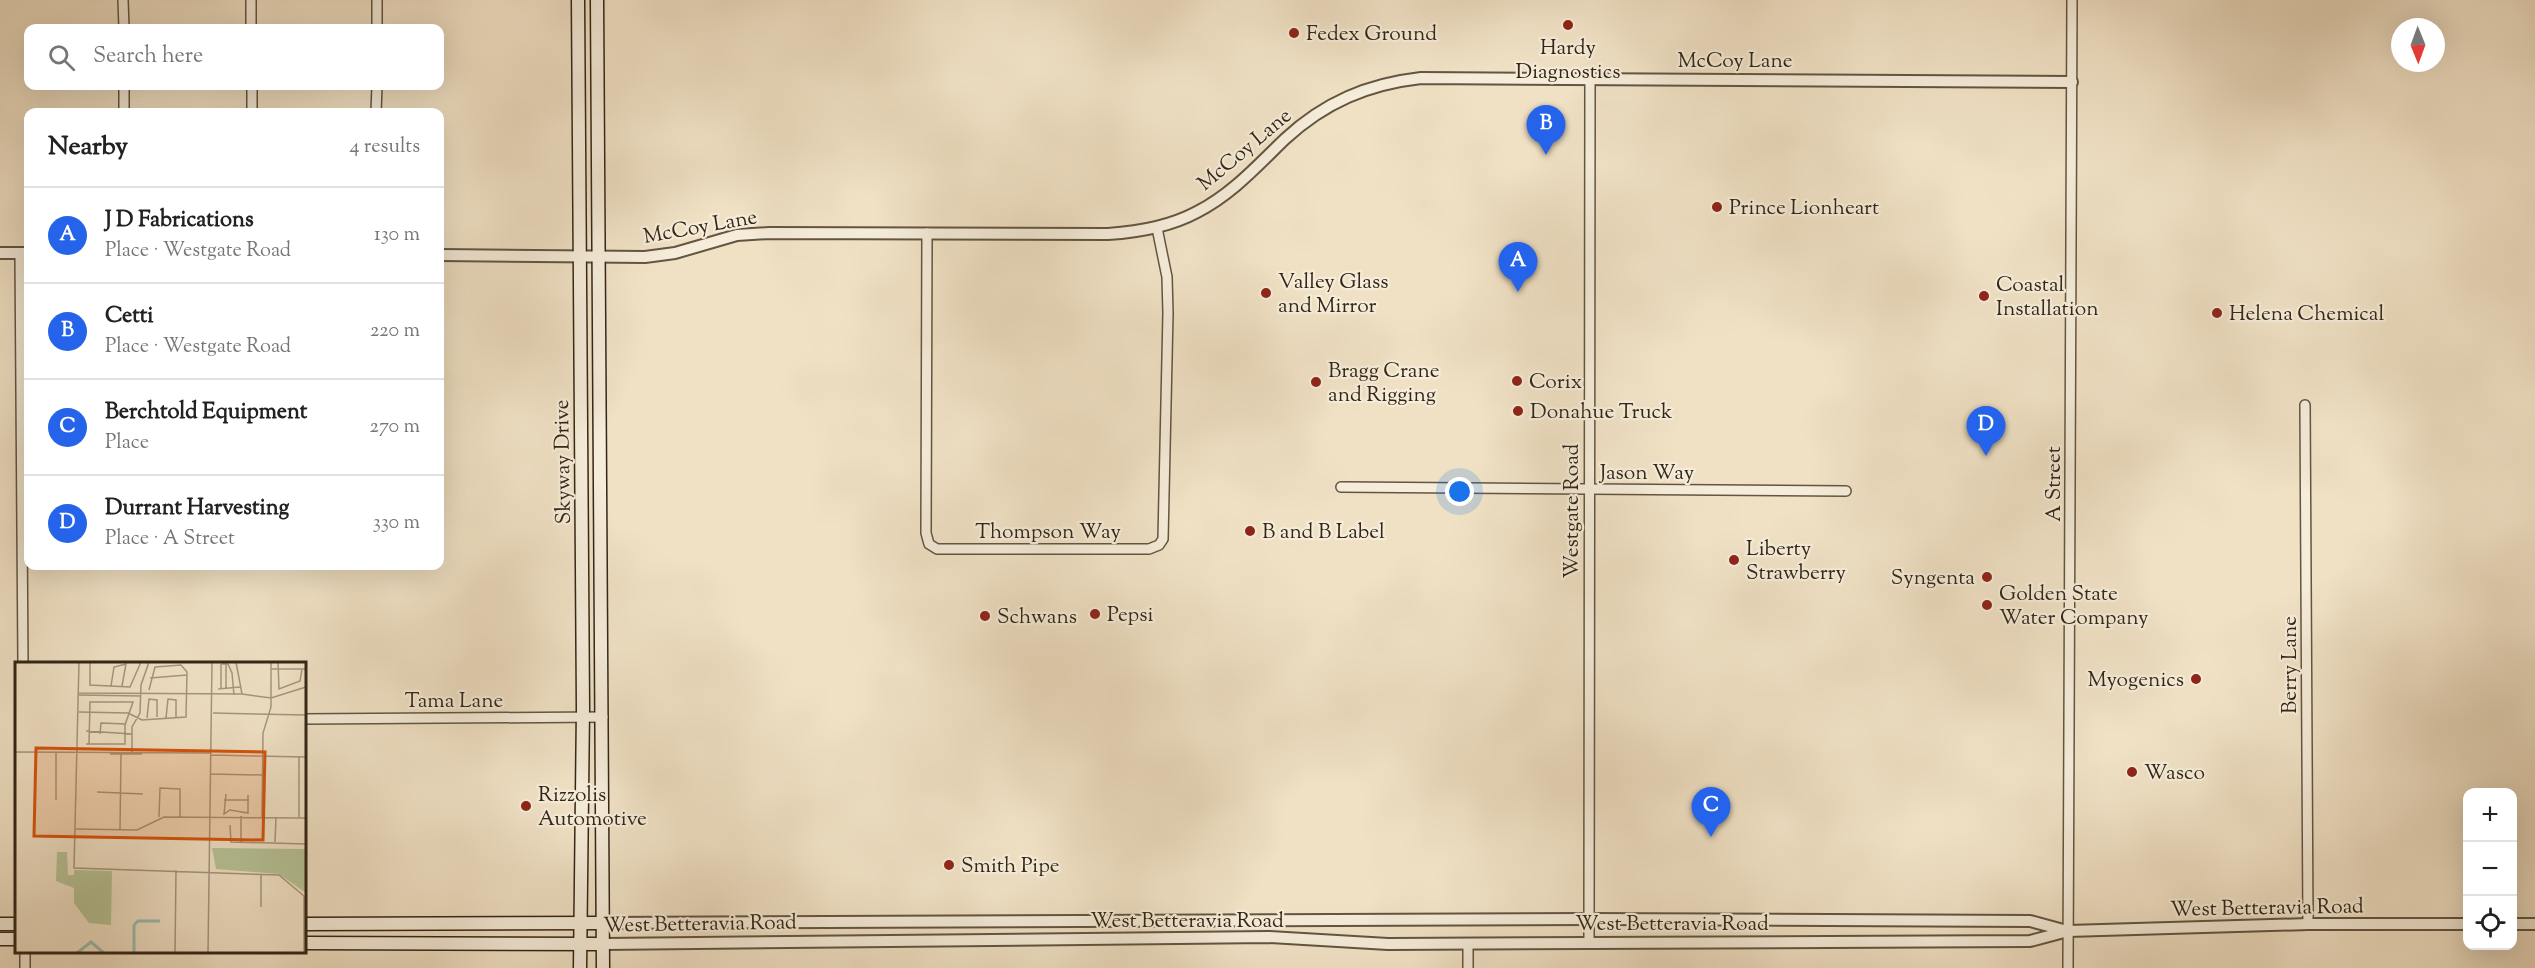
<!DOCTYPE html>
<meta charset="utf-8">
<style>
:root{--surface:#fff;--page:#f6f6f6;--text:#222;--muted:#767676;--line:#e0e0e0;--accent:#2563eb}
body{margin:0;font-family:"Sorts Mill Goudy",serif;background:var(--page);color:var(--text)}
.controls{position:absolute;right:18px;bottom:18px;display:grid;overflow:hidden;border-radius:12px;box-shadow:0 6px 24px #0002}
.controls button{width:54px;height:54px;display:grid;place-items:center;padding:0;border:0;border-bottom:2px solid var(--line);background:var(--surface);color:var(--text);font:30px sans-serif}
.compass{position:absolute;left:2391px;top:18px;width:54px;height:54px;border-radius:50%;background:var(--surface);box-shadow:0 6px 24px #0002;rotate:179deg}
.you{position:absolute;left:1460px;top:492px;width:21px;height:21px;margin:-15px;border:4px solid #fff;border-radius:50%;background:#1a73e8;box-shadow:0 0 0 9px #1a73e833}
.badge{display:grid;place-items:center;width:39px;height:39px;border-radius:50%;background:var(--accent);color:#fff;font-size:20px;font-weight:700}
.pin{position:absolute;translate:-50% -50px;filter:drop-shadow(0 2px 3px #0008)}
.pin::after{content:'';position:absolute;top:32px;width:21px;height:18px;background:inherit;clip-path:polygon(0 0,100% 0,50% 100%)}
.list{margin:0;padding:0;list-style:none}
h2{display:flex;justify-content:space-between;align-items:center;height:78px;margin:0;padding:0 24px;font-size:26px}
h2 small{font-size:20px;font-weight:400;color:var(--muted)}
.list li{display:grid;grid-template-columns:39px 1fr auto;gap:18px;align-items:center;box-sizing:border-box;height:96px;padding:0 24px;border-top:2px solid var(--line)}
.list b{display:block;font-size:22px;white-space:nowrap}
.list p{margin:0;font-size:20px;white-space:nowrap;color:var(--muted)}
.list em{font-size:20px;font-style:normal;color:var(--muted)}
.icon{flex:none;width:33px;height:33px;fill:none;stroke:currentColor;stroke-width:2;stroke-linecap:round;stroke-linejoin:round}
.map{position:relative;flex:none;width:2535px;height:968px;overflow:hidden}
.search{position:absolute;background:var(--surface);box-shadow:0 6px 24px #0002;left:24px;top:24px;width:420px;height:66px;display:flex;align-items:center;gap:15px;box-sizing:border-box;padding:0 21px;border-radius:12px;color:var(--muted);font-size:22px}
.panel{position:absolute;background:var(--surface);box-shadow:0 6px 24px #0002;left:24px;top:108px;width:420px;height:462px;border-radius:12px}
.map>svg:first-child{display:block}
.lines{fill:none;stroke-linecap:round;stroke-linejoin:round}
.minor-casing{stroke:#625542;stroke-width:12}
.tertiary-casing{stroke:#625542;stroke-width:14}
.secondary-casing{stroke:#332617;stroke-width:15}
.minor{stroke:#f5ecd9;stroke-width:9}
.tertiary{stroke:#f5ecd9;stroke-width:10}
.secondary{stroke:#f5ecd9;stroke-width:12}
.poi-dot{fill:#8f2418;stroke:#f5ecd9;stroke-width:2}
.labels{text-anchor:middle;stroke-width:4.5;stroke-linejoin:round;paint-order:stroke}
.poi-label{font-size:21px;fill:#332617;stroke:#f5ecd9;text-anchor:start}
.street-label{font-size:21px;fill:#332617;stroke:#f5ecd9}
.inset-river{fill:none;stroke:#9bbeb0;stroke-width:3}
.inset-road{fill:none;stroke:#a4967f;stroke-width:1.5}
.view{fill:#d6540d;fill-opacity:0.15;stroke:#d6540d;stroke-width:3}
.inset-edge{fill:none;stroke:#332617;stroke-width:3}
</style>
<div class="map">
<svg width="2535" height="968" viewBox="0 0 2535 968">
<rect width="100%" height="100%" fill="#f0e1c5"/>
<filter id="stains"><feTurbulence type="fractalNoise" baseFrequency=".00333" numOctaves="4"/><feColorMatrix values="0 0 0 0 .2 0 0 0 0 .09 0 0 0 0 .02 0 0 0 .5 -.17"/></filter>
<radialGradient id="worn" r=".72"><stop offset=".6" stop-color="#630" stop-opacity="0"/><stop offset="1" stop-color="#630" stop-opacity=".3"/></radialGradient>
<g class="lines">
<defs>
<g id="minor">
<polyline points="123,0 124,28"/>
<polyline points="251,0 251,28"/>
<polyline points="377,28 377,0"/>
<polyline points="124,86 124,112"/>
<polyline points="252,86 252,112"/>
<polyline points="376,112 377,86"/>
<polyline points="927,233 926,533 929,544 937,549 1149,549 1159,545 1163,539 1168,313 1167,277 1157,228"/>
<polyline points="20,253 23,664"/>
<polyline points="2305,405 2308,924"/>
<polyline points="1341,487 1846,491"/>
<polyline points="304,719 603,717"/>
<polyline points="1589,943 1590,78"/>
<polyline points="1468,944 1468,968"/>
<polyline points="25,968 25,952"/>
<polyline points="2068,968 2072,0"/>
</g>
<g id="tertiary">
<polyline points="0,253 28,253"/>
<path d="M440,255L645,257L675,253L737,235L769,233L1108,234C1139,232 1169,227 1197,212C1232,194 1257,166 1285,139C1325,102 1368,84 1421,78L2072,82"/>
<polyline points="604,923 1589,919 2030,921 2067,931"/>
<polyline points="2512,924 2535,924"/>
<polyline points="604,944 1269,937 1388,944 2030,941 2068,931 2308,924 2468,924"/>
</g>
<g id="secondary">
<polyline points="578,0 583,708 580,968"/>
<polyline points="597,0 603,968"/>
<polyline points="0,924 16,924"/>
<polyline points="304,924 604,923"/>
<polyline points="0,939 16,939"/>
<polyline points="304,943 604,944"/>
</g>
</defs>
<use href="#minor" class="minor-casing"/>
<use href="#tertiary" class="tertiary-casing"/>
<use href="#secondary" class="secondary-casing"/>
<use href="#minor" class="minor"/>
<use href="#tertiary" class="tertiary"/>
<use href="#secondary" class="secondary"/>
</g>
<g class="poi-dot">
<circle cx="1568" cy="25" r="6"/>
<circle cx="1294" cy="33" r="6"/>
<circle cx="1717" cy="207" r="6"/>
<circle cx="1266" cy="293" r="6"/>
<circle cx="1984" cy="296" r="6"/>
<circle cx="2217" cy="313" r="6"/>
<circle cx="1517" cy="381" r="6"/>
<circle cx="1316" cy="382" r="6"/>
<circle cx="1518" cy="411" r="6"/>
<circle cx="1250" cy="531" r="6"/>
<circle cx="1734" cy="560" r="6"/>
<circle cx="1987" cy="577" r="6"/>
<circle cx="1987" cy="605" r="6"/>
<circle cx="1095" cy="614" r="6"/>
<circle cx="985" cy="616" r="6"/>
<circle cx="2196" cy="679" r="6"/>
<circle cx="2132" cy="772" r="6"/>
<circle cx="526" cy="806" r="6"/>
<circle cx="949" cy="865" r="6"/>
</g>
<g class="labels">
<g class="poi-label">
<text x="1306" y="40">Fedex Ground</text>
<text x="1568" y="54" text-anchor="middle">Hardy<tspan x="1568" dy="24">Diagnostics</tspan></text>
<text x="1729" y="214">Prince Lionheart</text>
<text x="1278" y="288">Valley Glass<tspan x="1278" dy="24">and Mirror</tspan></text>
<text x="1996" y="291">Coastal<tspan x="1996" dy="24">Installation</tspan></text>
<text x="2229" y="320">Helena Chemical</text>
<text x="1328" y="377">Bragg Crane<tspan x="1328" dy="24">and Rigging</tspan></text>
<text x="1529" y="388">Corix</text>
<text x="1530" y="418">Donahue Truck</text>
<text x="1262" y="538">B and B Label</text>
<text x="1746" y="555">Liberty<tspan x="1746" dy="24">Strawberry</tspan></text>
<text x="1975" y="584" text-anchor="end">Syngenta</text>
<text x="1999" y="600">Golden State<tspan x="1999" dy="24">Water Company</tspan></text>
<text x="1107" y="621">Pepsi</text>
<text x="997" y="623">Schwans</text>
<text x="2184" y="686" text-anchor="end">Myogenics</text>
<text x="2144" y="779">Wasco</text>
<text x="538" y="801">Rizzolis<tspan x="538" dy="24">Automotive</tspan></text>
<text x="961" y="872">Smith Pipe</text>
</g>
<g class="street-label">
<text x="1735" y="67">McCoy Lane</text>
<text transform="translate(1244 149) rotate(-40)" y="7">McCoy Lane</text>
<text transform="translate(700 226) rotate(-10)" y="7">McCoy Lane</text>
<text transform="translate(562 462) rotate(-91)" y="7">Skyway Drive</text>
<text x="1647" y="479">Jason Way</text>
<text transform="translate(2053 484) rotate(-90)" y="7">A Street</text>
<text transform="translate(1571 511) rotate(-90)" y="7">Westgate Road</text>
<text x="1048" y="538">Thompson Way</text>
<text transform="translate(2289 665) rotate(-90)" y="7">Berry Lane</text>
<text x="454" y="707">Tama Lane</text>
<text transform="translate(2267 907) rotate(-1)" y="7">West Betteravia Road</text>
<text x="1187" y="927">West Betteravia Road</text>
<text transform="translate(700 923) rotate(-1)" y="7">West Betteravia Road</text>
<text x="1672" y="930">West Betteravia Road</text>
</g>
</g>
<g transform="translate(15 662)">
<rect width="291" height="291" fill="#f0e1c5"/>
<path d="M197,186L291,187V231L264,212L201,207ZM42,190H52L53,213H59V208L97,209L96,263L74,261L59,241V226L41,219Z" fill="#b6c397"/>
<path class="inset-river" d="M119,263L123,259H145M62,291L76,280L89,291M119,291V263"/>
<path class="inset-road" d="M64,0L59,206L264,213L289,234V291M75,0V23L115,25L126,0M221,0L227,32M263,0L264,27L285,19L287,7M211,1V26M206,2H213L217,11L219,33M256,7H291M135,16L172,13M96,24L99,5L111,2L107,24M203,27L225,25M206,27V2M64,31L227,32L256,36L291,25M64,33L126,34M64,50L113,51L127,58L171,55L172,10L166,3L140,5L134,28M198,51L291,53M132,56L134,37L142,38V55M151,56L153,37L161,38V55M71,69L117,72M85,72L86,61L111,62M71,82H110V63L118,40H75L74,82M0,90L195,91M117,90V65L125,51L126,23L134,0M95,92H127M195,93L291,95M195,112L247,113M82,130L128,132M211,132L209,152L215,148L233,151V133M41,138V91M209,138H234M144,155L145,126L165,127V155M247,155L248,71L256,45V0M284,155V94M215,163L216,180L291,182M61,167L122,168L149,155L291,156M105,168L106,92M260,180L261,155M226,181V154M246,245V212M160,291L161,208M193,291L197,0"/>
<path class="view" d="M21,86L250,90L248,178L19,174Z"/>
<rect width="291" height="291" class="inset-edge"/>
</g>
<rect width="100%" height="100%" filter="url(#stains)"/>
<rect width="100%" height="100%" fill="url(#worn)"/>
</svg>
<div class="controls">
<button>+</button>
<button>−</button>
<button><svg class="icon" aria-label="locate" viewBox="0 0 24 24"><circle cx="12" cy="12" r="6"/><path d="M12 2v4M12 18v4M2 12h4M18 12h4"/></svg></button>
</div>
<svg class="compass" viewBox="-18 -18 36 36"><path d="M0-13l5 13h-10z" fill="#e53935"/><path d="M0 13l5-13h-10z" fill="#767676"/></svg>
<div class="you"></div>
<div class="pin badge" style="left:1518px;top:292px">A</div>
<div class="pin badge" style="left:1546px;top:155px">B</div>
<div class="pin badge" style="left:1711px;top:837px">C</div>
<div class="pin badge" style="left:1986px;top:456px">D</div>
<div class="search"><svg class="icon" aria-label="search" viewBox="0 0 24 24"><circle cx="10" cy="10" r="6"/><path d="M15 15l6 6"/></svg>Search here</div>
<section class="panel">
<h2>Nearby<small>4 results</small></h2>
<ul class="list">
<li><span class="badge">A</span><div><b>J D Fabrications</b><p>Place · Westgate Road</p></div><em>130 m</em></li>
<li><span class="badge">B</span><div><b>Cetti</b><p>Place · Westgate Road</p></div><em>220 m</em></li>
<li><span class="badge">C</span><div><b>Berchtold Equipment</b><p>Place</p></div><em>270 m</em></li>
<li><span class="badge">D</span><div><b>Durrant Harvesting</b><p>Place · A Street</p></div><em>330 m</em></li>
</ul>
</section>
</div>
